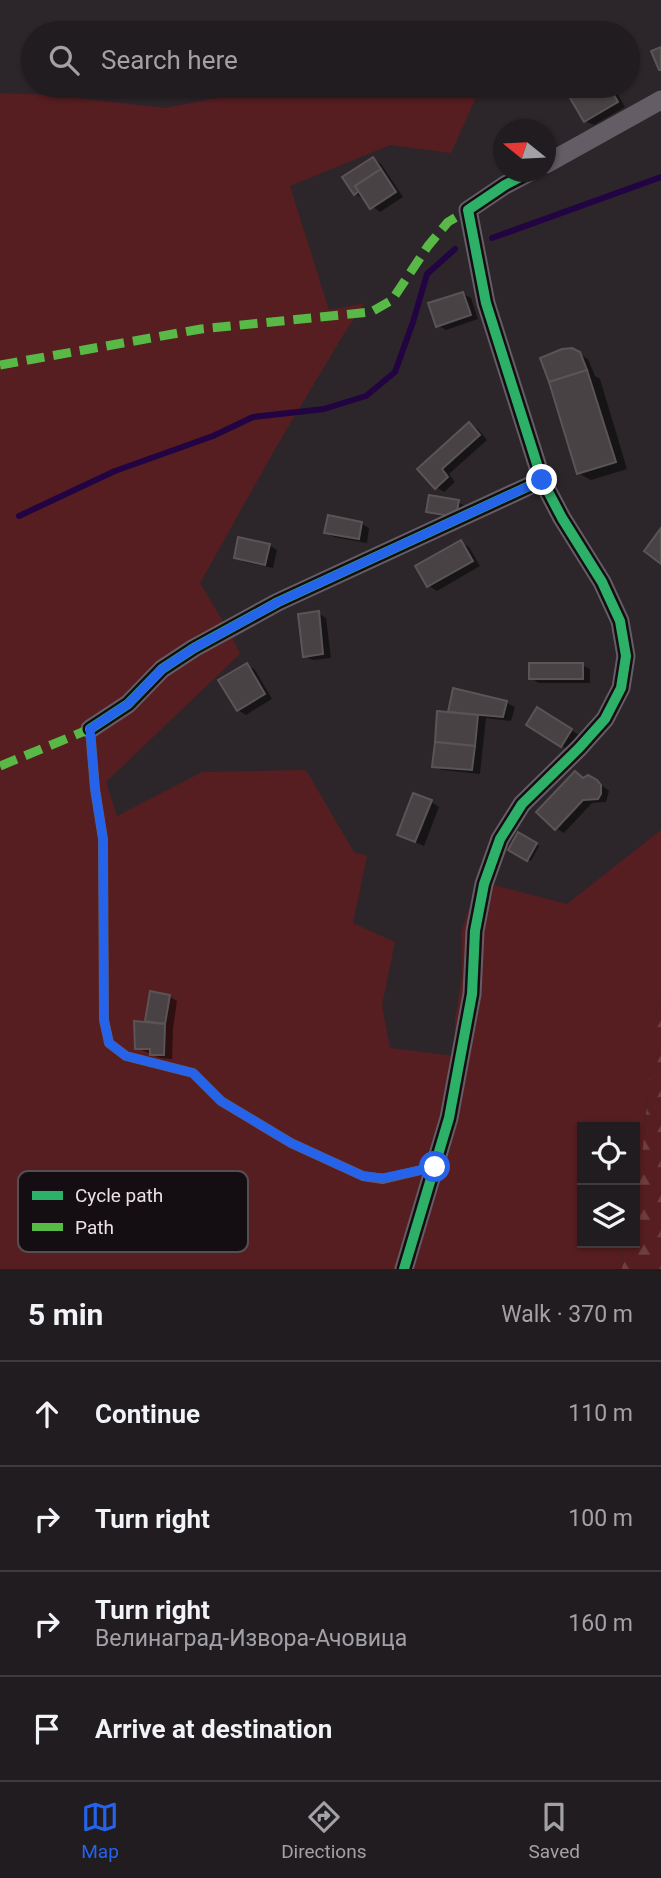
<!DOCTYPE html>
<meta charset="utf-8">
<style>
:root{--surface:#211c20;--page:#2d292d;--text:#f1f3f6;--muted:#a2a1a5;--line:#3e3a3e;--accent:#2563eb}
body{margin:0;font-family:Roboto,sans-serif;background:var(--page);color:var(--text)}
.controls{position:absolute;right:21px;bottom:21px;display:grid;overflow:hidden;border-radius:0px;box-shadow:0 2px 5px #0004}
.controls button{width:63px;height:63px;display:grid;place-items:center;padding:0;border:0;border-bottom:2px solid var(--line);background:var(--surface);color:var(--text);font:35px sans-serif}
.compass{position:absolute;left:493px;top:119px;width:63px;height:63px;border-radius:50%;background:var(--surface);box-shadow:0 2px 5px #0004;rotate:288deg}
.stop{position:absolute;width:21px;height:21px;margin:-16px;border:5px solid #2563eb;border-radius:50%;background:#fff}
.stop.end{background:#2563eb;border-color:#fff;box-shadow:0 2px 7px #0008}
.list{margin:0;padding:0;list-style:none}
h2{display:flex;justify-content:space-between;align-items:center;height:91px;margin:0;padding:0 28px;font-size:30px}
h2 small{font-size:23px;font-weight:400;color:var(--muted)}
.list li{display:grid;grid-template-columns:46px 1fr auto;gap:21px;align-items:center;box-sizing:border-box;height:105px;padding:0 28px;border-top:2px solid var(--line)}
.list b{display:block;font-size:26px;white-space:nowrap}
.list p{margin:0;font-size:23px;white-space:nowrap;color:var(--muted)}
.list em{font-size:23px;font-style:normal;color:var(--muted)}
.icon{flex:none;width:38px;height:38px;fill:none;stroke:currentColor;stroke-width:2;stroke-linecap:round;stroke-linejoin:round}
.map{position:relative;flex:none;width:661px;height:1269px;overflow:hidden}
.search{position:absolute;background:var(--surface);box-shadow:0 2px 5px #0004;left:21px;right:21px;top:21px;height:77px;display:flex;align-items:center;gap:18px;box-sizing:border-box;padding:0 24px;border-radius:38px;color:var(--muted);font-size:26px}
.sheet{height:511px;background:var(--surface)}
nav{display:flex;justify-content:space-around;align-items:center;box-sizing:border-box;height:98px;border-top:2px solid var(--line);background:var(--surface);font-size:19px;color:var(--muted)}
nav a{display:grid;justify-items:center;gap:4px}
nav .on{color:var(--accent)}
.map>svg:first-child{display:block}
.green{fill:#561e20}
.forest{fill:url(#forest-firs)}
.shadow{fill:#0007}
.lines{fill:none;stroke-linecap:round;stroke-linejoin:round}
.stream{stroke:#230442;stroke-width:6}
.building{fill:#484245;stroke:#5a5457;stroke-width:2}
.service{stroke:#655d66;stroke-width:10}
.minor{stroke:#655d66;stroke-width:19}
.quiet{stroke:#58b947;stroke-width:9;stroke-dasharray:18 9;stroke-linecap:butt}
.cycleway-casing{stroke:#140e12;stroke-width:15}
.cycleway{stroke:#2db169;stroke-width:10}
.route{stroke:#2563eb;stroke-width:9}
.key{fill:#140e12;stroke:#544d52;stroke-width:2}
.key-label{font-size:19px;fill:#e9e1e6}
</style>
<div class="map">
<svg width="661" height="1269" viewBox="0 0 661 1269">
<defs>
<pattern id="forest-firs" width="22" height="20" patternUnits="userSpaceOnUse" patternTransform="scale(1.75)"><rect width="22" height="20" fill="#561e20"/><path d="M5 1l3.5 6h-7zM16 11l3.5 6h-7z" fill="#6e3e40"/></pattern>
</defs>
<rect width="100%" height="100%" fill="#2c262a"/>
<polygon class="green" points="279,86 452,86 477,95 451,153 390,145 290,186 329,310 365,303 345,332 279,442 200,583 231,635 240,654 106,782 117,816 202,772 306,770 354,852 367,856 353,923 395,942 382,1005 390,1048 454,1056 455,1020 462,975 461,933 478,881 567,904 661,830 661,995 655,1021 638,1198 635,1208 635,1127 582,1127 582,1243 623,1243 622,1269 0,1269 0,93 51,95 165,108"/>
<polygon class="forest" points="661,995 661,1269 622,1269 623,1243 635,1243 635,1208 638,1198 655,1021"/>
<g class="shadow">
<polygon points="565,86 613,86 625,107 594,125 585,121"/>
<polygon points="373,159 381,164 403,197 380,212 355,193"/>
<polygon points="463,294 471,298 478,319 446,330 437,325"/>
<polygon points="572,350 588,359 595,376 600,379 627,469 591,480 578,473"/>
<polygon points="470,425 478,429 487,440 449,474 455,482 444,492 436,487 420,469"/>
<polygon points="458,502 467,507 464,520 436,515 428,511"/>
<polygon points="361,523 369,528 367,543 334,537 326,532"/>
<polygon points="461,542 469,547 480,566 437,591 429,586"/>
<polygon points="269,545 277,550 273,568 244,562 236,557"/>
<polygon points="318,613 326,618 331,658 313,660 304,656"/>
<polygon points="247,665 255,670 272,699 246,715 238,710"/>
<polygon points="582,665 590,669 590,683 539,683 530,678"/>
<polygon points="455,690 507,703 515,707 511,721 486,718 480,774 442,770 434,766"/>
<polygon points="538,710 579,735 569,750 561,745"/>
<polygon points="575,773 585,779 596,781 609,791 606,802 592,803 564,833 556,828"/>
<polygon points="431,802 439,807 424,846 399,835"/>
<polygon points="519,834 539,846 531,861 510,849"/>
<polygon points="151,993 169,996 177,1001 173,1029 172,1059 160,1058 137,1048 146,1022"/>
</g>
<g class="lines">
<g class="stream">
<polyline points="492,238 661,177"/>
<polyline points="19,516 115,471 213,436 253,417 324,409 366,396 395,372 413,322 427,274 455,249"/>
</g>
</g>
<g class="building">
<polygon points="661,47 661,70 659,70 651,51"/>
<polygon points="563,86 609,86 618,102 584,122"/>
<polygon points="373,157 381,169 355,186 359,191 354,195 342,177"/>
<polygon points="381,169 396,192 370,209 355,186"/>
<polygon points="463,292 471,315 436,327 428,303"/>
<polygon points="572,348 580,352 587,370 549,382 540,358 562,349"/>
<polygon points="587,370 616,462 577,474 549,382"/>
<polygon points="469,422 480,435 442,469 448,477 435,489 417,469"/>
<polygon points="429,495 459,500 456,517 426,512"/>
<polygon points="328,515 362,522 359,539 324,533"/>
<polygon points="661,528 661,564 644,551"/>
<polygon points="238,537 270,544 265,565 234,558"/>
<polygon points="461,540 473,561 427,587 415,566"/>
<polygon points="319,611 323,654 303,657 298,614"/>
<polygon points="247,663 265,694 237,711 218,680"/>
<rect x="529" y="663" width="54" height="16"/>
<polygon points="453,688 507,701 503,717 448,712"/>
<polygon points="537,707 572,729 561,747 526,725"/>
<polygon points="437,711 478,715 475,746 435,742"/>
<polygon points="435,742 475,746 472,770 432,767"/>
<polygon points="575,771 583,778 588,775 597,780 601,785 601,794 598,799 583,800 555,830 536,812"/>
<polygon points="413,793 432,800 415,842 397,835"/>
<polygon points="518,832 537,843 527,861 508,850"/>
<polygon points="150,991 170,995 165,1024 145,1021"/>
<polygon points="134,1021 165,1024 164,1055 150,1055 150,1049 135,1049"/>
</g>
<g class="lines">
<polyline class="service" points="90,729 95,789 103,839 104,1020 109,1043 126,1056 193,1073 221,1101 291,1143 363,1176 383,1179 434,1167"/>
<g class="minor">
<polyline points="546,164 661,100"/>
<polyline points="90,729 128,704 162,669 194,648 278,602 542,480"/>
<polyline points="404,1269 449,1118 472,994 475,931 484,884 500,839 522,804 579,748 605,719 621,688 626,656 620,621 602,582 562,518 542,480 486,303 468,210 505,185 530,172"/>
</g>
<g class="quiet">
<polyline points="0,365 201,329 371,312 392,300 428,246 448,222 468,210"/>
<polyline points="0,766 90,729"/>
</g>
<defs>
<g id="cycleway">
<polyline points="90,729 128,704 162,669 194,648 278,602 542,480"/>
<polyline points="404,1269 449,1118 472,994 475,931 484,884 500,839 522,804 579,748 605,719 621,688 626,656 620,621 602,582 562,518 542,480 486,303 468,210 505,185 530,172"/>
</g>
</defs>
<use href="#cycleway" class="cycleway-casing"/>
<use href="#cycleway" class="cycleway"/>
</g>
<g class="lines">
<polyline class="route" points="435,1167 383,1178 363,1176 291,1143 221,1101 193,1073 126,1056 109,1043 104,1020 103,839 95,789 90,729 128,704 162,669 194,648 278,602 542,480"/>
</g>
<rect x="18" y="1171" width="230" height="81" rx="10" class="key"/>
<rect x="32" y="1191" width="31" height="9" fill="#2db169"/>
<rect x="32" y="1223" width="31" height="8" fill="#58b947"/>
<g class="key-label">
<text x="75" y="1202">Cycle path</text>
<text x="75" y="1234">Path</text>
</g>
</svg>
<div class="controls">
<button><svg class="icon" aria-label="locate" viewBox="0 0 24 24"><circle cx="12" cy="12" r="6"/><path d="M12 2v4M12 18v4M2 12h4M18 12h4"/></svg></button>
<button><svg class="icon" aria-label="layers" viewBox="0 0 24 24"><path d="M12 4l9 5-9 5-9-5zM3 14l9 5 9-5"/></svg></button>
</div>
<svg class="compass" viewBox="-18 -18 36 36"><path d="M0-13l5 13h-10z" fill="#e53935"/><path d="M0 13l5-13h-10z" fill="#a2a1a5"/></svg>
<div class="stop" style="left:435px;top:1167px"></div>
<div class="stop end" style="left:542px;top:480px"></div>
<div class="search"><svg class="icon" aria-label="search" viewBox="0 0 24 24"><circle cx="10" cy="10" r="6"/><path d="M15 15l6 6"/></svg>Search here</div>
</div>
<section class="sheet">
<h2>5 min<small>Walk · 370 m</small></h2>
<ul class="list">
<li><svg class="icon" aria-label="ahead" viewBox="0 0 24 24"><path d="M12 20V5M6 11l6-6 6 6"/></svg><div><b>Continue</b></div><em>110 m</em></li>
<li><svg class="icon" aria-label="right" viewBox="0 0 24 24"><path d="M7 20v-9h11M14 6l5 5-5 5"/></svg><div><b>Turn right</b></div><em>100 m</em></li>
<li><svg class="icon" aria-label="right" viewBox="0 0 24 24"><path d="M7 20v-9h11M14 6l5 5-5 5"/></svg><div><b>Turn right</b><p>Велинаград-Извора-Ачовица</p></div><em>160 m</em></li>
<li><svg class="icon" aria-label="arrive" viewBox="0 0 24 24"><path d="M6 21V4h12l-3 4 3 4H6"/></svg><div><b>Arrive at destination</b></div></li>
</ul>
</section>
<nav>
<a class="on"><svg class="icon" aria-label="map" viewBox="0 0 24 24"><path d="M3 6l6-2 6 2 6-2v14l-6 2-6-2-6 2zM9 4v14M15 6v14"/></svg>Map</a>
<a><svg class="icon" aria-label="directions" viewBox="0 0 24 24"><path d="M12 3l9 9-9 9-9-9zM9 14v-3h6M13 9l2 2-2 2"/></svg>Directions</a>
<a><svg class="icon" aria-label="saved" viewBox="0 0 24 24"><path d="M7 4h10v16l-5-4-5 4z"/></svg>Saved</a>
</nav>
